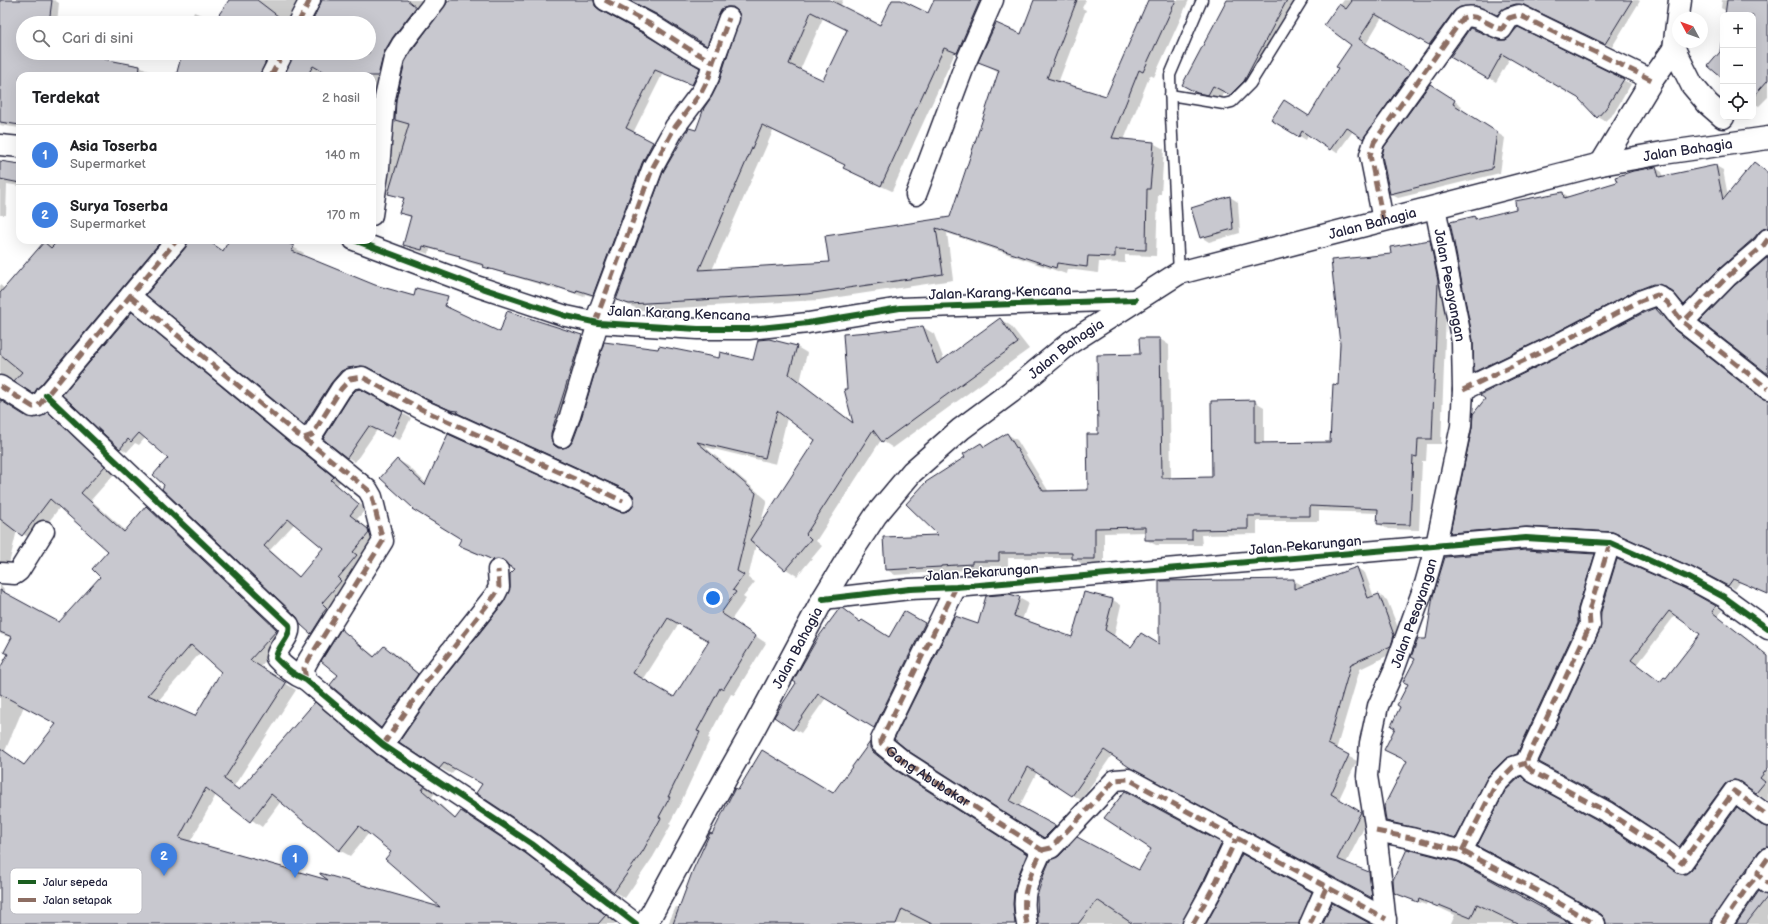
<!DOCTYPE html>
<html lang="id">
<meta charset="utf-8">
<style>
:root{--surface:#fff;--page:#f6f6f6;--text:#202124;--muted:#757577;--line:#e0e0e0;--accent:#d1495b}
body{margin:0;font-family:"Balsamiq Sans",sans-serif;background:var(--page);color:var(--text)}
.controls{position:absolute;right:12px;top:12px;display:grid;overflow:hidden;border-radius:8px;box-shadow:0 4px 16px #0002}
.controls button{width:36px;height:36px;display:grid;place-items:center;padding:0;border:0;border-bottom:1px solid var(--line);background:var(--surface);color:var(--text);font:20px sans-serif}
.compass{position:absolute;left:1672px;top:12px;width:36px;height:36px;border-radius:50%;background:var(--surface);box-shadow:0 4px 16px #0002;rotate:311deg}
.you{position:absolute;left:713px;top:598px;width:14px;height:14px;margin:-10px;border:3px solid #fff;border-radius:50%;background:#1a73e8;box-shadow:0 0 0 6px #1a73e833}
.badge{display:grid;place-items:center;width:26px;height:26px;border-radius:50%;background:var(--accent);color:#fff;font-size:13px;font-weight:700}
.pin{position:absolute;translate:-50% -33px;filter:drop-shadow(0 1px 2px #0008)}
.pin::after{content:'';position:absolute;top:21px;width:14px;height:12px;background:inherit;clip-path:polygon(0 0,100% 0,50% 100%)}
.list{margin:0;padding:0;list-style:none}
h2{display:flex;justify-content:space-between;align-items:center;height:52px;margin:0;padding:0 16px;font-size:17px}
h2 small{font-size:13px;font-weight:400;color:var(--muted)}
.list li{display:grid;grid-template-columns:26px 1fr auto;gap:12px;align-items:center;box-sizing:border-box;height:60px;padding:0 16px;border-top:1px solid var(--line)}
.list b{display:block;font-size:15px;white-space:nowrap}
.list p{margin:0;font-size:13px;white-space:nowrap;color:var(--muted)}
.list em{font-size:13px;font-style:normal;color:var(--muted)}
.icon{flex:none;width:22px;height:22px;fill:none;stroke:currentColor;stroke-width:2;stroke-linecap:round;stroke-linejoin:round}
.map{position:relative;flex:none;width:1768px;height:924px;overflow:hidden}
.search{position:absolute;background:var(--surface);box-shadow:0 4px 16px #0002;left:16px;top:16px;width:360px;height:44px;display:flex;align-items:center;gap:10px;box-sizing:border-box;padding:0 14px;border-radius:22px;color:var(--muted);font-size:15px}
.panel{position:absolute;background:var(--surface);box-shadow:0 4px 16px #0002;left:16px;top:72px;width:360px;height:172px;border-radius:12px}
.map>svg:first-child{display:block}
.shadow{fill:#0003;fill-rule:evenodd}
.building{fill:#c8c8cf;stroke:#22223b;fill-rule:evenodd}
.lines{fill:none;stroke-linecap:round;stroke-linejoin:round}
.lane-casing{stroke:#22223b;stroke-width:13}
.street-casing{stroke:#22223b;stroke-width:23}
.secondary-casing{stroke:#22223b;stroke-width:25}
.lane{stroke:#fff;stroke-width:10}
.street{stroke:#fff;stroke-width:20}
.secondary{stroke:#fff;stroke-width:22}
.quiet{stroke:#8d6e63;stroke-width:5;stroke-dasharray:10 5;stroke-linecap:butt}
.cycleway-casing{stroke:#fff;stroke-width:8}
.cycleway{stroke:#1b5e20;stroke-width:6}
.labels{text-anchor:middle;stroke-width:3;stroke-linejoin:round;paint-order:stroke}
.street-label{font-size:14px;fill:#22223b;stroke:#fff}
.key{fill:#fff;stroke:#bdbdc4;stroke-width:1}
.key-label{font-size:11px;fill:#22223b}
</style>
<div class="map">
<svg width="1768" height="924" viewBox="0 0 1768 924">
<rect width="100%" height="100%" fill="#fff"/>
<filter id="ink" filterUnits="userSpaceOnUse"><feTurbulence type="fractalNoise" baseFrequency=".025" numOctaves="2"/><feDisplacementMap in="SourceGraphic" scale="8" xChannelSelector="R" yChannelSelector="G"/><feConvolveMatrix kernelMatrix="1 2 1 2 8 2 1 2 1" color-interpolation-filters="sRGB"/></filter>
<g filter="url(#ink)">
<g class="shadow">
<polygon points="0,0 54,0 59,3 57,23 23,23 23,53 64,53 103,58 109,61 142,67 149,71 149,73 160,76 20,76 20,128 0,125"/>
<polygon points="230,0 307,0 295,23 190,23 194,12 216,21"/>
<polygon points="323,0 432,0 400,41 372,190 372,76 285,76 296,53 369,53 369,23 312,23"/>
<polygon points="448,0 602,0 601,5 602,11 606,15 652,40 706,73 700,88 663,73 633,133 660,147 600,299 585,294 584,297 559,288 558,290 492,270 485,267 468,262 461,257 430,249 429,254 412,249 404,244 412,218 400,212 404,199 388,193 397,100"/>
<polygon points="631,0 708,0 733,11 714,49 660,16"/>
<path d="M740,0H843L840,7L880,27L893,0H899L928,15L935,0H994L968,59L955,53L892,191L855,174L844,168L846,165L773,131L712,270L830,263L951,218L999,72L980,62L1021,35L1035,0H1086L1082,8L1086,10L1058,83L1106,97L1149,0H1189L1154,77L1150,75L1124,140L1153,143L1164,149L1161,194H1158L1156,256L1125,255V263L1099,262L1098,273L1067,269L1066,274L947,233L953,280L819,300L641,310L628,305L617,299L721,80L741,22ZM823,18L848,30L823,82L800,70Z"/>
<polygon points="1228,0 1301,0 1255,87 1241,101 1224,92 1220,100 1210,99 1183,84"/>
<polygon points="1344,0 1638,0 1640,1 1612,47 1532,8 1524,7 1505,18 1484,9 1467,10 1437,48 1382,17 1366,44 1416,76 1370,142 1353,131 1337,153 1309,134 1306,140 1273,120 1310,117 1353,45 1325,25"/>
<polygon points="1722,0 1768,0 1768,97 1759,106 1753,103 1753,15 1726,15 1726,11 1721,8"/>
<polygon points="1499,41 1623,80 1631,84 1614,113 1605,121 1598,117 1578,98 1510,58 1496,82 1451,56"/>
<polygon points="183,53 280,53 269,76 177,76"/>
<polygon points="1438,90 1462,106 1460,109 1505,138 1500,173 1398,198 1390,194"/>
<polygon points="0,162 20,165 20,186 7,184 6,215 0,215"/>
<polygon points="1754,163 1768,173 1768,234 1691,308 1685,304 1670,289 1660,287 1481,375 1475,371 1475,217 1478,219 1517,210 1563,193 1569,197 1619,183 1656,168 1662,172 1664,177 1716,166 1723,170 1728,196"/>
<polygon points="1230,197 1238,202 1240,233 1209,242 1201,237 1192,209"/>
<polygon points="45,240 178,240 45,399 13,380 5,382 0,389 0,285 5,289"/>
<path d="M189,240H207L224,252L230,240H280L304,253L303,256L343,274L500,334L508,313L582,336L593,343L561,445L563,450L720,359L753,361L797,347L807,353L800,382L854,423L848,390L869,333L871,334L923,327L934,334L944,360L1000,319L1011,326L1029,349L893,448L881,440L816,541L822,546L797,576L786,569L756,544L748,578L755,582L743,597L746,599L731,620L766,643L734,695L731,694L708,738L710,739L680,804L669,824L671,825L653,857L625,898L614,892L484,784L456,768L451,774L440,768L505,603L516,569L470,551L459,544L462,538L397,460L408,466L427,484L625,513L631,511L635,506V499L632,493L440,405L379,372L372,371L359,373L316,431L305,424L148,294L187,248ZM787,418L816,440L760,526L767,500L705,447L776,464ZM679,623L710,641L675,698L643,680Z"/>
<polygon points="1430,241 1439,246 1447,287 1441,444 1427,444 1426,461 1422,461 1419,530 1388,529 1378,524 1379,513 1319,511 1319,521 1257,521 1257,534 1201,535 1202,545 1156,545 1146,540 1146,532 1104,533 1104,564 1082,564 1073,558 1008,558 1008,566 982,566 981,569 895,575 886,569 940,535 967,457 982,444 987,447 1007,434 1017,440 1049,492 1089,491 1099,435 1141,355 1160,339 1169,345 1171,479 1213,478 1254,401 1264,407 1264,444 1331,443 1339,386 1392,254"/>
<polygon points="1655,309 1666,315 1682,336 1764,401 1768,401 1768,594 1740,582 1735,589 1701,571 1618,535 1534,530 1458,536 1451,532"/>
<path d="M132,313L139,318L297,448L340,482L337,485L366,509L357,519L375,534L376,537L360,557L363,560L344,583L347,586L328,608L334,612L319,637L301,624L298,616L166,485L170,458L146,437L139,445L135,443L127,452L120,448ZM295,523L325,548L300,577L270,550Z"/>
<polygon points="360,390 411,418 400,440 377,430 355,462 347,457"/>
<path d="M0,396L5,403L28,418H41L48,414L59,420L115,473L91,500L126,531L147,507L157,513L287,636L260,667L296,690L234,786L240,790L315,704L326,710L387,761L435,793L432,797L456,819L462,812L536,861L616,922L614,924H0V670L9,654L13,638L0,634V584L4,589L3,594L19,600L60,624L101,577L110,551L60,507L34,541L17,530L8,568L0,576ZM200,653L222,671L195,717L158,701ZM24,706L57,724L25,766L5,751ZM216,795L262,827L281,801L339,850L350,856L369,833L392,852L444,910L332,883L190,842Z"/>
<polygon points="1594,555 1602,559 1586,613 1526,758 1464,842 1395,826 1387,821 1408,761 1396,727 1409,684 1427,641"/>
<polygon points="1357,568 1365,573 1374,597 1379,595 1387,600 1403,640 1399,650 1360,669 1336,750 1357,761 1339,799 1369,818 1346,863 1377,878 1380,902 1142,773 1112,755 1081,800 1037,772 1019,807 1064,831 1053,842 910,751 979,625 1019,598 1028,603 1022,620 1073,639 1113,600 1121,605 1114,636 1131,648 1160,645 1293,580 1302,585 1302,587"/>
<path d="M1716,607L1722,610L1718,617L1768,655V801L1745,784H1737L1687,850L1616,803L1601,630L1602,612ZM1676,614L1702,634L1667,679L1661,683L1637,665Z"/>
<polygon points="904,612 932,628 882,732 826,698 801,733 776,717 849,614 861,622 890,638"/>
<polygon points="341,631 376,657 384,647 392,651 425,679 389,732 381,727 340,675"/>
<polygon points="870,743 877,747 878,753 881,757 905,776 1034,860 1022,924 668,924 676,907 680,908 713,835 739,791 834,795"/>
<polygon points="1764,827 1768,828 1768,853 1718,924 1675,924"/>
<polygon points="1221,844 1229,848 1190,924 1039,924 1038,896 1041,882 1051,861 1139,871"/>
<polygon points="1457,863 1532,902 1570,924 1451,924 1455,915 1427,902 1426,905 1395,893"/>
<polygon points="1311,893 1319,897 1307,924 1207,924"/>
<polygon points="1766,896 1768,896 1768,924 1737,924"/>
</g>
<g class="building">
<polygon points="0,0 52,0 49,23 23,23 23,53 73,53 103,57 103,59 140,66 139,76 20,76 20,125 0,122"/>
<polygon points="229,0 257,0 287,23 213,23"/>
<polygon points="322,0 407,0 416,7 393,37 384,52 378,76 331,76 313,66 307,76 284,76 294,53 369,53 369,23 311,23"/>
<polygon points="449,0 594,0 595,6 600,10 644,34 700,68 692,85 655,70 626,128 653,142 642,163 593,295 577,290 576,293 551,285 551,286 483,267 484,265 459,258 460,256 423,246 422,250 403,245 411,216 399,213 404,198 388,194 409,124 395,120 396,100 405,62 412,50"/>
<path d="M629,0H830L880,25L892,0H901L928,13L934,0H980L957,53L944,48L881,186L843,168L845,165L762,125L699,270L829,262L825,236L950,217L999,70L978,62L996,23L1021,34L1034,0H1077L1047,78L1106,96L1148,0H1176L1143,72L1139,70L1112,138L1154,142L1150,189H1147L1146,250L1115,249V257L1088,256L1087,267L1057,263L1056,268L936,228L943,274L807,294L629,304L616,300L663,172L689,128L696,130L704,108L712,96L719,82L740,16L738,11L733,7H727L721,9L707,46L656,14ZM811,12L847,30L823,80L789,64Z"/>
<polygon points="1227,0 1287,0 1244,81 1230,95 1213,86 1208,95 1197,93 1182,85"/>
<polygon points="1350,0 1632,0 1605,44 1524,5 1516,4 1506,7 1497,15 1476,6 1460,7 1454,11 1429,45 1375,14 1359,39 1410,72 1363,139 1346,127 1330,150 1302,131 1299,137 1271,120 1284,100 1309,116 1338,68 1336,67 1351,45 1324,25 1339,4 1346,9 1352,1"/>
<polygon points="1727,0 1768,0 1768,80 1753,97 1753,15 1725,15"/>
<polygon points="1518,27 1624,79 1606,108 1597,118 1578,98 1502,54 1488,79 1450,57 1470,28 1499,40 1506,40"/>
<polygon points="1723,30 1723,79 1708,66 1720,52"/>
<polygon points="182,53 245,53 266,61 260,76 176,76"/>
<polygon points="1430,84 1455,100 1453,104 1497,132 1492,169 1390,194 1382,156 1384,147"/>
<polygon points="0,161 20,164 20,183 0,179"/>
<polygon points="1754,162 1768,173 1768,228 1763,229 1759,232 1754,238 1719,269 1684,305 1674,293 1664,286 1653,284 1635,291 1557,332 1474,372 1473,340 1450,222 1475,216 1475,219 1516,209 1515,201 1563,192 1564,198 1617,182 1615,177 1633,171 1656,167 1659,177 1716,165 1723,200"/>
<polygon points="1230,196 1233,229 1200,238 1191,208"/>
<polygon points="59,240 162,240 33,394 14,381 22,372 0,354 0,293 44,242 51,248"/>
<path d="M188,240H207L223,251L229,240H282L294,246L292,251L375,285L414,296L416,288L448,296L445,306L500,332L507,311L582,335L551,433V438L553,444L558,448H563L569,446L573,441L581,419L604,342L658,349L659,346L719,358L720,352L753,360L758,340L769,339L797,346L789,374L853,423L844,389H847L843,334L869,332V333L923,326L937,364L1000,318L1018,343L882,442L873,430L806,534L811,539L785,570L750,540L815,440L777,411L765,458L697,442L756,493L737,571L744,575L733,590L736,592L721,613L756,636L723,690L720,688L697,731L700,732L668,797H670L659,817L661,818L643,851L614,892L539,835L476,793L482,784L444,763L439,769L399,742L436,688L504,602L510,587V574L515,569L509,566L503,560H493L458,545L461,539L412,509L413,508L380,478L397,459L425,485L448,434L618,511L624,512L630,510L634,505V500L633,495L628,491L457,413L458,411L450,410L428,400L367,367L360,366L348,368L341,371L331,383L304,425L146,295L186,247ZM668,618L709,641L674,697L633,673Z"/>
<polygon points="1430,240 1438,281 1432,439 1418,439 1417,457 1413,456 1410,525 1377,524 1378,509 1310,506 1310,516 1248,516 1248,529 1192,530 1192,540 1145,540 1145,527 1095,528 1095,559 1072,559 1072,553 999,553 999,561 972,561 972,564 941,566 941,567 885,570 883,537 938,535 906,504 926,482 965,457 963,454 981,443 984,447 1007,433 1043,491 1088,490 1087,434 1098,434 1097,355 1140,354 1139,338 1160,338 1162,478 1212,477 1211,401 1255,400 1255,443 1330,442 1333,384 1338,385 1340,344 1331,260 1391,254 1390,247"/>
<polygon points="1768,257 1768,374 1700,321 1735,285"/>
<polygon points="1655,308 1676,331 1761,398 1768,400 1768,594 1733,579 1728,586 1694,568 1613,532 1527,527 1450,533 1472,428 1473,414 1485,399 1480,395 1567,352 1645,312"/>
<path d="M132,312L291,444L298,448L334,477L331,480L359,504L350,515L368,529L369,533L353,552L357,555L338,578L341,581L322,603L327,608L322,614L323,615L311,634L301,625L297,617L162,489L164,485L153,475L168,458L139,433L131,442L128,439L120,449L62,395ZM288,519L323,548L299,577L264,546Z"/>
<polygon points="360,389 403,412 392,437 369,426 347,458 323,439 350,396 356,390"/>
<path d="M0,400L27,417H40L48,412L105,466L81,493L124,532L146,506L277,630L250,660L286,683L224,779L239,790L315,702L376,754L425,786L422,790L455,819L461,811L525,853L606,915L598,924H0V748L24,765L56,724L0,694V668L8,654L4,652L12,637L0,632V590L59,622L100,577L92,569L108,551L50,499L22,536L0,519ZM191,645L221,672L195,716L148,695ZM206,788L250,822L271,794L339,851L359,826L391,852L385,859L440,907L320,873V874L328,880L179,838Z"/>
<polygon points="1526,550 1595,554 1578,608 1578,623 1517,754 1505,759 1488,776 1456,838 1386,821 1384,806 1407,761 1384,750 1395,728 1391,726 1400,707 1397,705 1408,684 1403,682 1415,659 1411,657 1418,639 1426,639 1433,596 1445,557"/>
<path d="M1617,559L1684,588L1716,606L1712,612L1768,656V768L1760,778L1765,782L1756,793L1740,782L1735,780L1729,781L1725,784L1679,847L1613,802L1539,762L1600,630L1601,612ZM1669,611L1700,634L1666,678L1664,677L1660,682L1631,660Z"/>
<polygon points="1357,567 1368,598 1379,594 1394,635 1391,646 1351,664 1328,744 1349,755 1331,794 1361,812 1337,859 1369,872 1372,898 1132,769 1104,750 1072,796 1028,767 1010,801 1056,826 1044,838 910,752 894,739 955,616 978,624 986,596 1009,594 1020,597 1014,616 1072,637 1084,592 1113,599 1105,630 1131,647 1141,633 1159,644 1159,581 1294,579 1294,589"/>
<polygon points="842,608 860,622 862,620 889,637 904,611 925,623 874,728 818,694 793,730 774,717 796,683 793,681 817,639 839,609"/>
<polygon points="341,629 374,657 384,646 418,674 381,728 330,685 338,675 321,661"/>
<polygon points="870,742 870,748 873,752 897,771 1027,854 1019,874 1014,892 1013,904 1015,924 932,924 902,909 896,924 673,924 693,870 710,833 712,834 735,788 738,790 762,750 833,793"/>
<polygon points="1521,776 1528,782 1601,822 1680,874 1686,874 1691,870 1737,807 1761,825 1768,827 1768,847 1763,848 1759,851 1713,918 1711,924 1606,924 1605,919 1601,914 1543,881 1477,846 1505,791"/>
<polygon points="1125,791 1222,843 1182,924 1133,924 1097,900 1078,924 1038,924 1037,896 1044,874 1050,860 1059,856 1077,837 1139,870 1151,849 1104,818"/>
<polygon points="1407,849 1458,862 1572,924 1518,924 1477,904 1471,918 1439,905 1438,907 1419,899 1418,902 1394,893 1393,880"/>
<polygon points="1242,854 1312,892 1299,924 1206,924 1224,891"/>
<polygon points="1759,891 1768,896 1746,924 1736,924"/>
<polygon points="1332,903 1371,924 1323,924"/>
</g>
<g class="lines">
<defs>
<g id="lane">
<polyline points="1170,95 1224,104 1232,102 1250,84 1302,0"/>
<polyline points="1179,273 1171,116 1170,75 1202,0"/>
</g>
<g id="street">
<polyline points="605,0 650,24 689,49 713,62"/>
<polyline points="298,23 310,0"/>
<polyline points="271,76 283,53"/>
<polyline points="0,145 20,147"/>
<polyline points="916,195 965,64 993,0"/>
<polyline points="372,215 379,168 385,98 394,58 402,44 436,0"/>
<path d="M1383,220L1370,155L1374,142L1463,18C1477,12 1488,26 1502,29L1509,18L1519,15L1652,80"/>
<polyline points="1768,239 1763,246 1727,277 1683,322 1768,389"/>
<polyline points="354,240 479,287 566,316 598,323 698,329 749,329 808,323 900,308 1135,300"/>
<polyline points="130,296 298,435 304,438 312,435 341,389 350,379 362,377 423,410 623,501"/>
<polyline points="595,322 653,167 675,127 702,91 709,77 713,62 729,18"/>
<polyline points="0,386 33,407 38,406 177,240"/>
<polyline points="1463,390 1562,342 1640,301 1657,295 1667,302 1683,322"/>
<path d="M46,395L289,625C292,637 277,646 276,658C285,668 294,675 306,680L383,745L532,844L636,924"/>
<polyline points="562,437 570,416 598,323"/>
<polyline points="304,438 368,490 372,497 383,541 309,659 304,668 306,680"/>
<polyline points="1610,543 1589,611 1590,625 1527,760 1527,766 1533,772 1607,812 1659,846 1682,863 1734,791 1768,816"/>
<polyline points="0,573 15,574 19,571 44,531"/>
<polyline points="956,587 881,740 881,743 903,761 1042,850"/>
<polyline points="823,599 910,589 956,587 1526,538 1610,543 1689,578 1724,597 1768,629"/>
<polyline points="383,745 427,681 495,595 499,587 498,570"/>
<polyline points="1376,831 1411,838 1462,851 1538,891 1595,924"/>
<polyline points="1042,850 1051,848 1115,780 1128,779 1386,919"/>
<polyline points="1462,851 1496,784 1513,767 1526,763"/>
<polyline points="1768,858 1758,872 1758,875 1768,884"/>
<path d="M1027,924C1020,893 1029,878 1042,850"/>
<polyline points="1193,924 1214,886 1236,839"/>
<polyline points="1310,924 1326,888"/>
<path id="s1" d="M1386,924L1376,831L1367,776L1370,743L1378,706L1394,670L1425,584L1436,545L1461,426L1463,390L1462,342L1435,207"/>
<polyline points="1722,924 1748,886 1758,875"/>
</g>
<g id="secondary">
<polyline points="1674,49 1692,85 1708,104 1723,117"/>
<polyline points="1601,164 1652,80 1674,49 1680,0"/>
<path id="s2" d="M644,924L652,913L704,817L753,730L823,599L851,553L876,515L912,472L961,429L1011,392L1071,342L1179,273L1601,164L1663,153L1768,138"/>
</g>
</defs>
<use href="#lane" class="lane-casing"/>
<use href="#street" class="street-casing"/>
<use href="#secondary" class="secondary-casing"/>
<use href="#lane" class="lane"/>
<use href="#street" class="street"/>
<use href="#secondary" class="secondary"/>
<g class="quiet">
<polyline points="605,0 650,24 689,49 713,62"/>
<polyline points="298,23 310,0"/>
<polyline points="271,76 283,53"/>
<path d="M1383,220L1370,155L1374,142L1463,18C1477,12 1488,26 1502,29L1509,18L1519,15L1652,80"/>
<polyline points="1768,239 1763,246 1727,277 1683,322 1768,389"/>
<polyline points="130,296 298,435 304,438 312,435 341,389 350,379 362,377 423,410 623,501"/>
<polyline points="595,322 653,167 675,127 702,91 709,77 713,62 729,18"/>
<polyline points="0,386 33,407 38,406 177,240"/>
<polyline points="1463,390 1562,342 1640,301 1657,295 1667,302 1683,322"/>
<polyline points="304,438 368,490 372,497 383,541 309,659 304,668 306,680"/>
<polyline points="1610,543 1589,611 1590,625 1527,760 1527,766 1533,772 1607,812 1659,846 1682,863 1734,791 1768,816"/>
<path id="s3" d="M956,587L881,740V743L903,761L1042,850"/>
<polyline points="383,745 427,681 495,595 499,587 498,570"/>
<polyline points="1376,831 1411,838 1462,851 1538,891 1595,924"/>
<polyline points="1042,850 1051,848 1115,780 1128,779 1386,919"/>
<polyline points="1462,851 1496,784 1513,767 1526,763"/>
<polyline points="1768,858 1758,872 1758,875 1768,884"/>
<path d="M1027,924C1020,893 1029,878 1042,850"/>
<polyline points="1193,924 1214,886 1236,839"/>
<polyline points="1310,924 1326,888"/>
<polyline points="1722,924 1748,886 1758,875"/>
</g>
<defs>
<g id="cycleway">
<polyline points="354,240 479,287 566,316 598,323 698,329 749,329 808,323 900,308 1135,300"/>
<path d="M46,395L289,625C292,637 277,646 276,658C285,668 294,675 306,680L383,745L532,844L636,924"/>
<polyline points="823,599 910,589 956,587 1526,538 1610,543 1689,578 1724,597 1768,629"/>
</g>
</defs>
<use href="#cycleway" class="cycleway-casing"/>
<use href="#cycleway" class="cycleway"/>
</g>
</g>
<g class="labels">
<g class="street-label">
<text dy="5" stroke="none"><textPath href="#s2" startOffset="1384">Jalan Bahagia</textPath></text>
<text dy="5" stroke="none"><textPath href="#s2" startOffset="1060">Jalan Bahagia</textPath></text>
<text transform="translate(1450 285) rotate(79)" y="5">Jalan Pesayangan</text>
<text transform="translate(1000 292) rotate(-2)" y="5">Jalan Karang Kencana</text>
<text transform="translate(679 313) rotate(2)" y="5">Jalan Karang Kencana</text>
<text dy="5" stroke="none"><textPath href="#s2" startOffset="724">Jalan Bahagia</textPath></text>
<text transform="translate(1305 545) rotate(-5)" y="5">Jalan Pekarungan</text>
<text transform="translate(982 572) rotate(-4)" y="5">Jalan Pekarungan</text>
<text dy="5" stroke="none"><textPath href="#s1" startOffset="320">Jalan Pesayangan</textPath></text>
<text dy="5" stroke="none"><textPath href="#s2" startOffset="316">Jalan Bahagia</textPath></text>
<text dy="5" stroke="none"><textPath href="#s3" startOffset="231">Gang Abubakar</textPath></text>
</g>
</g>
<rect x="10" y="868" width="132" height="46" rx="6" class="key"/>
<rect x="18" y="880" width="18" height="4" fill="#1b5e20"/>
<rect x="18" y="898" width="18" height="4" fill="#8d6e63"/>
<g class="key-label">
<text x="43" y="886">Jalur sepeda</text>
<text x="43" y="904">Jalan setapak</text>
</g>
</svg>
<div class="controls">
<button>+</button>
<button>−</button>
<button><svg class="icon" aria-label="locate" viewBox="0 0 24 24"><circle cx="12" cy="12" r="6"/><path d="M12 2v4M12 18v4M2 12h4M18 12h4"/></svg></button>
</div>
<svg class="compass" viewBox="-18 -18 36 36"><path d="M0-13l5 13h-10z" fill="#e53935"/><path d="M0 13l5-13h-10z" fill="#757577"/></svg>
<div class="you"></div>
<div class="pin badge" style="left:295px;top:878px;background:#3f7fe0">1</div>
<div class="pin badge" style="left:164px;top:876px;background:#3f7fe0">2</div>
<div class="search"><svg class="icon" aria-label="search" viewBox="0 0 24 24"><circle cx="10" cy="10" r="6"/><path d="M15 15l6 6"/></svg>Cari di sini</div>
<section class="panel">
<h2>Terdekat<small>2 hasil</small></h2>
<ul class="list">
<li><span class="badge" style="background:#3f7fe0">1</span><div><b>Asia Toserba</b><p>Supermarket</p></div><em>140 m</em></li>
<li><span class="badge" style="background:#3f7fe0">2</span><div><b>Surya Toserba</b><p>Supermarket</p></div><em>170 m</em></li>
</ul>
</section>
</div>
